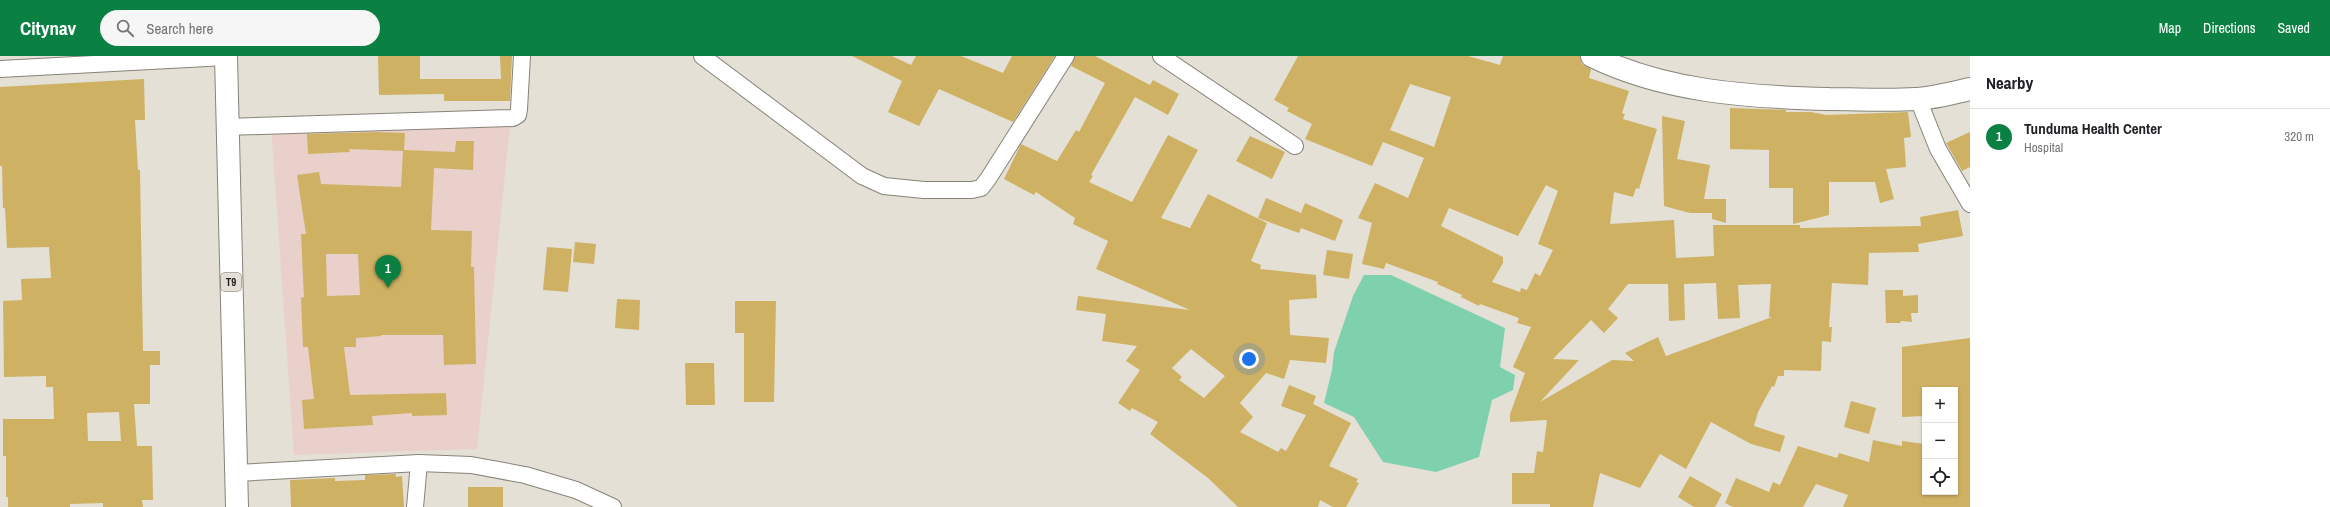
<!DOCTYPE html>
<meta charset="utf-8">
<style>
:root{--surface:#fff;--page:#f6f6f6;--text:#202124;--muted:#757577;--line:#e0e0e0;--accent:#0b8043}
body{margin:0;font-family:"Archivo Narrow",sans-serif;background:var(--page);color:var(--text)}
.controls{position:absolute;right:12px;bottom:12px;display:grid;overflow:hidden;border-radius:0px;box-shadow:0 1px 3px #0004}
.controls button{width:36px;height:36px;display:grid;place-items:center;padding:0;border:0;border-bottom:1px solid var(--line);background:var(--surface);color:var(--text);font:20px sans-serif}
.you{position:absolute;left:1249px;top:303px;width:14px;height:14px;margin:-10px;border:3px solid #fff;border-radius:50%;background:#1a73e8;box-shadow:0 0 0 6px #1a73e833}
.badge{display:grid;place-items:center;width:26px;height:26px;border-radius:50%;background:var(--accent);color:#fff;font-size:13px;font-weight:700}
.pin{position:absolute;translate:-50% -33px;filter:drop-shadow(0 1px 2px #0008)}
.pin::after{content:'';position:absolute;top:21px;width:14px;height:12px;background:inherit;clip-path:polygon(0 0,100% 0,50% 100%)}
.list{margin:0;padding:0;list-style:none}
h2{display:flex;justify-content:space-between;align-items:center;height:52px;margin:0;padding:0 16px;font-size:17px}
h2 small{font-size:13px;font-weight:400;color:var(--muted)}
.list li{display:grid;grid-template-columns:26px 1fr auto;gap:12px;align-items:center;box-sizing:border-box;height:56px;padding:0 16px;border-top:1px solid var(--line)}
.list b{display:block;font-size:15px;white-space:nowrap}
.list p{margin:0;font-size:13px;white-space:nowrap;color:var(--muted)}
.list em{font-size:13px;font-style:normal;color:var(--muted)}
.icon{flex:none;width:22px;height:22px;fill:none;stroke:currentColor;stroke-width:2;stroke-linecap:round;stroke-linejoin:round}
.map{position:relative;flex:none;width:1970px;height:451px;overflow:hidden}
header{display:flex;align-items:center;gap:24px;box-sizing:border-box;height:56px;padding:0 20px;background:var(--accent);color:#fff}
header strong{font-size:19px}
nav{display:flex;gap:22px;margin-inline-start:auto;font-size:14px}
.search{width:280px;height:36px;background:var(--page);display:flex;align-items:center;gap:10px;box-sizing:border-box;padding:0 14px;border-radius:22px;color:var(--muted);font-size:15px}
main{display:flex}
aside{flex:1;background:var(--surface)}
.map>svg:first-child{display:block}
.medical{fill:#e9d0ca}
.green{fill:#7fd1ad}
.building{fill:#ceb163;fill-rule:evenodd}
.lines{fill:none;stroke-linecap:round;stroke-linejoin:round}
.street-casing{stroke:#878379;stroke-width:18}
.secondary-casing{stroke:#878379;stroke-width:24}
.highway-casing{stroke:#878379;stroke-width:24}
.street{stroke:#fff;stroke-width:16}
.secondary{stroke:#fff;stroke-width:22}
.highway{stroke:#fff;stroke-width:22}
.labels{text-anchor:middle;stroke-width:3.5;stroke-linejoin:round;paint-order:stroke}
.shield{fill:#e4e0d5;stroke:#5d5a54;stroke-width:1}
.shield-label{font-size:11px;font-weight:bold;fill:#23211d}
</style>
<header>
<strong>Citynav</strong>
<div class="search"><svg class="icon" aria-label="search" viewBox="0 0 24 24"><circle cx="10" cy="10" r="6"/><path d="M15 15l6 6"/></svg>Search here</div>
<nav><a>Map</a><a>Directions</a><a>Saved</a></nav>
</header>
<main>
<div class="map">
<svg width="1970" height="451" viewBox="0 0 1970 451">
<rect width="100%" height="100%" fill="#e4e0d5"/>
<polygon class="medical" points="510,70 477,393 294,399 271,71"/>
<polygon class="green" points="1364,219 1391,219 1505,272 1500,311 1515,319 1513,334 1492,344 1479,401 1436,416 1383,406 1354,361 1324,347 1332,314 1334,296 1353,240"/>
<g class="building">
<polygon points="378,0 420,0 420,23 501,23 500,0 512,0 510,45 444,45 444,38 379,39"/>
<polygon points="852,0 892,0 911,9 916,0 961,0 1003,17 1012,0 1055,0 1013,66 939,33 919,70 888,56 902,25"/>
<path d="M1075,0H1095L1150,29L1153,24L1179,38L1168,59L1135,41L1091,119L1093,120L1089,126L1132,146L1168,79L1198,94L1161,162L1190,172L1208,138L1267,167L1251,205L1261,209L1260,213L1316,219L1317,242L1289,244L1290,279L1329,282L1326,307L1290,304L1284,323L1266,317L1240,347L1253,361L1240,376L1278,396L1281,392L1286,395L1306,359L1281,350L1289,329L1316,340L1313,348L1351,367L1329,410L1358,423L1356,426L1359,427L1346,451H1333L1320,444L1318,451H1238L1208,422L1150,378L1158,366L1132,352L1130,355L1118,347L1140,314L1126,305L1137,290L1102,285L1106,258L1076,254L1078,240L1190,254L1096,213L1108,185L1073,168L1075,162L1036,136L1034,139L1004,123L1021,88L1057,105L1076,74L1079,76L1105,27L1071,10ZM1191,293L1225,320L1204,342L1179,324L1182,321L1172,312Z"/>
<path d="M1298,0H1468L1500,9L1503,0H1580L1582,8L1591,13L1589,22L1629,35L1622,57L1625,58L1623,63L1657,73L1639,133L1636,132L1633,141L1614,136L1610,168L1674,164L1676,202L1714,200L1713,169H1800V172L1921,170L1920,161L1958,154L1963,180L1918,188L1919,196L1869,197L1868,229L1832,227L1829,271H1832L1831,286L1822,285L1821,315L1784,314V320H1778L1774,331L1772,330L1758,356L1754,370L1785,380L1780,396L1751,388L1711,366L1686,413L1660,398L1640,432L1600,417L1593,451H1550V448H1512V417H1534L1537,395L1543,396L1547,364L1510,366V358L1525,317L1513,311L1531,271L1517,267L1519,262L1480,248L1479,250L1461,241L1462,239L1437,228L1438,226L1386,207L1384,213L1362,208L1372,167L1358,162L1375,127L1408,142L1424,102L1383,86L1372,110L1305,83L1312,68L1287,55L1289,52L1274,44ZM1410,28L1451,41L1434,91L1390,74ZM1546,129L1558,135L1538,188L1553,194L1540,220L1535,217L1527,234L1521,232L1520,236L1492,226L1503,207V201L1441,170L1449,152L1518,180ZM1716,227L1718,263L1740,262L1738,229L1771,228L1769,261H1772L1666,300L1658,281L1625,297L1634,305L1612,304L1540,346L1579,304L1553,303L1591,264L1604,277L1618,262L1608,253L1628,228H1668L1669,265L1685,264L1684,228Z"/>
<path d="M144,23L145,64H135L138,114H140L143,295H160V309H150V348H134L137,390H152L153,444H142L143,451H103V447L70,448V451H8V441H6V400H3V363H54L53,331H46V320L4,321L3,245L22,244L21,223L51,222L49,191L7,192L5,152H3L2,110H0V31ZM119,356L121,385H88L87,357Z"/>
<polygon points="1730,52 1786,54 1786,56 1811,56 1826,59 1908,56 1911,81 1904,82 1906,111 1886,113 1894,143 1880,147 1875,126 1829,126 1829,159 1793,168 1793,132 1769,132 1769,94 1730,93"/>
<polygon points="1662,60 1685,65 1677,103 1710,109 1704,143 1726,143 1726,167 1712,163 1712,157 1690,157 1664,150"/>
<path d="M377,76L405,77L404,94L455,96L456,85H474L473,114L434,112L431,174L472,175L471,211H474L476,308L444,309L443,279H381V280L356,282V291H344L350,339L446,337L447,359L412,360V357L372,360L373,369L304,373L302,344L314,343L308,291H303L301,242L304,241L301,178H306L297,119L319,116L321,128L401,131L403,95L349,93L350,96L308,98L307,78ZM326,198H358L360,239L327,240Z"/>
<polygon points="1970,76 1970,111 1962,115 1946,87"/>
<polygon points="1250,80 1285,96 1272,123 1236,105"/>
<polygon points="1266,142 1301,157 1305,147 1343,164 1335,185 1301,172 1299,177 1258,162"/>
<polygon points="575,186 596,188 594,208 573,206"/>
<polygon points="547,191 572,193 568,236 543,234"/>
<polygon points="1327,194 1353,198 1349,223 1323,219"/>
<polygon points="1885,234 1903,234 1903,240 1918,239 1918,257 1911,257 1912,266 1901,265 1900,267 1886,267"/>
<polygon points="617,243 640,244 639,274 615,272"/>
<polygon points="735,245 776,245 774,346 744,346 744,277 735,277"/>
<polygon points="1970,282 1970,451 1843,451 1848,439 1816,428 1803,451 1733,451 1725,447 1736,422 1769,436 1773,426 1780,429 1798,390 1837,402 1839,397 1869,406 1873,384 1902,390 1902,385 1925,388 1925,436 1955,436 1955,334 1925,334 1925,360 1902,361 1902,291"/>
<polygon points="685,307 714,307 715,349 686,349"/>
<polygon points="1851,345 1876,352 1869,378 1844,371"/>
<polygon points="396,418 396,421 402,420 404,451 291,451 290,424 335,422 335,425 365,424 365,419"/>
<polygon points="1690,420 1722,438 1715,451 1694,451 1678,441"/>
<rect x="468" y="431" width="35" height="20"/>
</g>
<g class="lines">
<defs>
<g id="street">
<polyline points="702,0 862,120 884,130 924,134 972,134 981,132 988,123 1066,0"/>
<polyline points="1161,0 1295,90"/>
<polyline points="0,13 226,1"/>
<polyline points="1918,43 1938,93 1970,148"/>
<polyline points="226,71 513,62 518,59 519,53 522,0"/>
<polyline points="237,417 419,407 471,409 525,419 576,434 613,451"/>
<polyline points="415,451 419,407"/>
</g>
<path id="secondary" d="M1592,0C1665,36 1749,41 1829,43C1858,43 1887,45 1916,43C1934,42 1953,37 1970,33"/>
<polyline id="highway" points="226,0 237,451"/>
</defs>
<use href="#street" class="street-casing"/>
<use href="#secondary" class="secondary-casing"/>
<use href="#highway" class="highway-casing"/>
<use href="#street" class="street"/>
<use href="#secondary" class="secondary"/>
<use href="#highway" class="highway"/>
</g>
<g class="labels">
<rect class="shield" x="221" y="217" width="20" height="18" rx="3"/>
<g class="shield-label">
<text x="231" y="230">T9</text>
</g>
</g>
</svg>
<div class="controls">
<button>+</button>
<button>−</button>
<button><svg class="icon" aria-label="locate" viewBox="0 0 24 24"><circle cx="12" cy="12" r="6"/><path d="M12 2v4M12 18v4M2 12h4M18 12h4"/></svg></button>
</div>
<div class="you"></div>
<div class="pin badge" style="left:388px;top:232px">1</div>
</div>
<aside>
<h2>Nearby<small></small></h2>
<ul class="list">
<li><span class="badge">1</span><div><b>Tunduma Health Center</b><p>Hospital</p></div><em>320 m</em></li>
</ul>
</aside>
</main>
